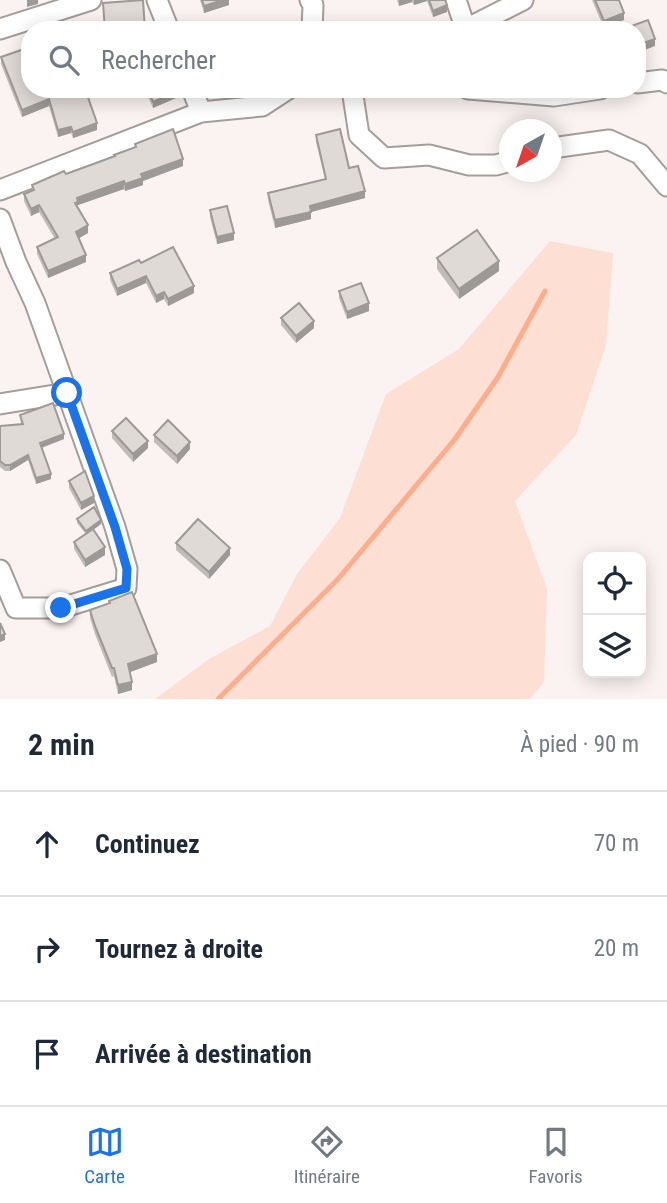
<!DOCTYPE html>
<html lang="fr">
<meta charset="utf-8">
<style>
:root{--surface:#fff;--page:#f2f2f3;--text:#1f2937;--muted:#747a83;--line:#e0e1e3;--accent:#1a73e8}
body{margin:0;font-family:"Roboto Condensed",sans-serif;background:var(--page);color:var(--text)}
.controls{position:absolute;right:21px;bottom:21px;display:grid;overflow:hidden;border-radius:14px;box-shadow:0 4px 18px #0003}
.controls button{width:63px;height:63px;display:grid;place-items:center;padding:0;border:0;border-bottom:2px solid var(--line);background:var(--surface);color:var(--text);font:35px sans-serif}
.compass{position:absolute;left:499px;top:119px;width:63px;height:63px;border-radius:50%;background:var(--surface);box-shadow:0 4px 18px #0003;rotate:220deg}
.stop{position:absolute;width:21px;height:21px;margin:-16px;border:5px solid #1a73e8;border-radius:50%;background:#fff}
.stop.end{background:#1a73e8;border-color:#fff;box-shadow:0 2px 7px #0008}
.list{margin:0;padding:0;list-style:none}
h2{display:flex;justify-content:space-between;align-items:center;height:91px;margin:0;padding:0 28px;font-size:30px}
h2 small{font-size:23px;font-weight:400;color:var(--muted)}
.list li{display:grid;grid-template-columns:46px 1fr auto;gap:21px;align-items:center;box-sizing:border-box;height:105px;padding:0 28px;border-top:2px solid var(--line)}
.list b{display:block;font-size:26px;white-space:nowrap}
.list em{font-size:23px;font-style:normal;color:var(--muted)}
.icon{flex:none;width:38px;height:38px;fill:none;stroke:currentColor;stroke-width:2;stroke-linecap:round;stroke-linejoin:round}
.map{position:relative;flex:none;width:667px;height:699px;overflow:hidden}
.search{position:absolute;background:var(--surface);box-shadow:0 4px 18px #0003;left:21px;right:21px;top:21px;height:77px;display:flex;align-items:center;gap:18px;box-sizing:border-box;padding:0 24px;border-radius:28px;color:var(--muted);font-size:26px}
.sheet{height:406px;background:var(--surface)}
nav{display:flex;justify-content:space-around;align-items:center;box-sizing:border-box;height:98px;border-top:2px solid var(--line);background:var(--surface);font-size:19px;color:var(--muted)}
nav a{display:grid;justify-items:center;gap:4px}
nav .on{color:var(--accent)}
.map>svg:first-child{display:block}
.green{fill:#fddfd4}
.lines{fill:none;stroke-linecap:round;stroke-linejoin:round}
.stream{stroke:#feac8b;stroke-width:5}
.street-casing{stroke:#a49e9b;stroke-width:23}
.street{stroke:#fff;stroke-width:19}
.wall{fill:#c1bbb9}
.shaded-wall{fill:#9d9996}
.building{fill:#e0dad7;stroke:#9d9996;stroke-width:2}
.route{stroke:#1a73e8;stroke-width:9}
</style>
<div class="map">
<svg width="667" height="699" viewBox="0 0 667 699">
<rect width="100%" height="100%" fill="#fbf3f1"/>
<polygon class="green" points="550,241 613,253 606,345 576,435 515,501 547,589 544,682 530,699 155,699 209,659 270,626 297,574 340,518 386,394 459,349"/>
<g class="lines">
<polyline class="stream" points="218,699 338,579 455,439 498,377 545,291"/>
<defs>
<g id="street">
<polyline points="157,0 169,30"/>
<polyline points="310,0 313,5 312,30"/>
<polyline points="456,0 466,30"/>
<polyline points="0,29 91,0"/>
<polyline points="464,30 523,0"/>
<polyline points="637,83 662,80 667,83"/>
<polyline points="192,89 201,112"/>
<polyline points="352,89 359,135 384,158 429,155 469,165 496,165 510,161"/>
<polyline points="468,89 554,96 600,89"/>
<polyline points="552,148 609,140 640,154 667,186"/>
<polyline points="0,190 201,112 262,106 288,89"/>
<polyline points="0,219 16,262 35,303 115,527 127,569 126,588 61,608 16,608 0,570"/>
<polyline points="0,404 67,393"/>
</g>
</defs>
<use href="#street" class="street-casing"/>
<use href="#street" class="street"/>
</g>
<g class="wall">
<polygon points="200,0 229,0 229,5 204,13"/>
<polygon points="397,0 445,0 447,12 433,17 427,1 414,5 412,2 399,6"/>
<polygon points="592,0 619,0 624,20 604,28"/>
<polygon points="1,57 30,89 97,130 73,138 71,133 58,137 49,106 22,117 1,64"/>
<polygon points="134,89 175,89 176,98 153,108 147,94 138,97"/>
<polygon points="316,135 349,168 365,198 311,212 311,219 275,228 268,200 268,193 325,179 316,142"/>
<polygon points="135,144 183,166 143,181 143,185 125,191 124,189 78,205 78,208 88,233 78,238 86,262 48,278 37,254 37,247 55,239 39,212 31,216 24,201 24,194 32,191 32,185 114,157 135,147"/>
<polygon points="210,210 234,240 217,244 210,217"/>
<polygon points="437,258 499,271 459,299 437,269"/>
<polygon points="141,263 194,293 168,306 164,299 156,303 146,283 117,296 110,280 110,273"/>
<polygon points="339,291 369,311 347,319 339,298"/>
<polygon points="281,318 314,328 296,343 281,325"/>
<polygon points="20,415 64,439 42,448 51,479 36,484 28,460 10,471 5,471 0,467 0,426 21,424"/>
<polygon points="112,431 148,448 133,462 112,438"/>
<polygon points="154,435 190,449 177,464 154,442"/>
<polygon points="69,481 94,503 81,510 69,488"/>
<polygon points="77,519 101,524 93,530 105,555 85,567 74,549 74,542 86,534 77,523"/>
<polygon points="176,543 230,555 209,579 176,550"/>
<polygon points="109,601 157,662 129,672 132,690 118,694 114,676 112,677 95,634 90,618 90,610 109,604"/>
</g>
<g class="shaded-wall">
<polygon points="27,0 38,0 38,4 27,7"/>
<polygon points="223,0 229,0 229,5 204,13 204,6"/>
<polygon points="399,0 412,0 412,2 399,6"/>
<polygon points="414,0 427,0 427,1 414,5"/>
<polygon points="447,5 447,12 433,17 433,11"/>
<polygon points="624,13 624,20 604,28 604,21"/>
<polygon points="655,39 655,46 637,53 637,45"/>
<polygon points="142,89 147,89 147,94 138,97 138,91"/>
<polygon points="176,92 176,98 153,108 153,102"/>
<polygon points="49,99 49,106 22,117 22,110"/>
<polygon points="97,123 97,130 73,138 73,132"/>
<polygon points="71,127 71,133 58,137 58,130"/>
<polygon points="183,159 183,166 143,181 143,185 125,191 125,184 141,174"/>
<polygon points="124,181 124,189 78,205 78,209 75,203 77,198"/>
<polygon points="365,191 365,198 311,212 311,219 275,228 275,220 310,206"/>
<polygon points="39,205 39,212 31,216 31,209"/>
<polygon points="88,225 88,233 76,240 76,232"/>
<polygon points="234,233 234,240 217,244 217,237"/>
<polygon points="86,255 86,262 48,278 48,271"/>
<polygon points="499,261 499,271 459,299 459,289"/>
<polygon points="146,276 146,283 117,296 117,289"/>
<polygon points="194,286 194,293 168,306 168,299"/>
<polygon points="164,292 164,299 156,303 156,296"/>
<polygon points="369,303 369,311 347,319 347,312"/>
<polygon points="314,321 314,328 296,343 296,336"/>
<polygon points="64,434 64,439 40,448 40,443"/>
<polygon points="148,441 148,448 133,462 133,454"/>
<polygon points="190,442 190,449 177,464 177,456"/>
<polygon points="28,455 28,460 10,471 10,465"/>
<polygon points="51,474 51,479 36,484 36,478"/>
<polygon points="94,496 94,503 81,510 81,503"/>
<polygon points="101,520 101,524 86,535 86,531"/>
<polygon points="105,547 105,555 85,567 85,560"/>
<polygon points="230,548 230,555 209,579 209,572"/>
<polygon points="5,634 5,640 0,642 0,636"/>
<polygon points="157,654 157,662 128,673 128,664"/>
<polygon points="132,682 132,690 118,694 118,685"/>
</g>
<g class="building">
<polygon points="143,0 145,30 105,30 103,3"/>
<polygon points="202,0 223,0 204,6"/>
<polygon points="429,0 445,0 447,5 433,11"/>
<polygon points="595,0 619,0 624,13 604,21"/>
<polygon points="648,20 655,39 637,45 637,30 627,30 626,28"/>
<polygon points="30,47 30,89 85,89 97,123 73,132 71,127 58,130 49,99 22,110 1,57"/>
<polygon points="148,89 175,89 176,92 153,102"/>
<polygon points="173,129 183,159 141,174 143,178 125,184 124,181 77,198 78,202 75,203 88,225 76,232 86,255 48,271 37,247 58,237 39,205 31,209 24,194 34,190 32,185 64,171 66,174 115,156 114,155 136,147 135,144"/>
<polygon points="340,129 349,168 358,166 365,191 310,206 311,212 275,220 268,193 326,179 316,135"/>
<polygon points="227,206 234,233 217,237 210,210"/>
<polygon points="477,230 499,261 459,289 437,258"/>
<polygon points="173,247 194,286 168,299 164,292 156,296 146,276 117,289 110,273 139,260 141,263"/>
<polygon points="361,283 369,303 347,312 339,291"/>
<polygon points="299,303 314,321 296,336 281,318"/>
<polygon points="53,403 64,434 40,443 51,474 36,478 28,455 10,465 5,465 0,461 0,426 23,424 20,415"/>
<polygon points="126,418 148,441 133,454 112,431"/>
<polygon points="168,420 190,442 177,456 154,435"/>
<polygon points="85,471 94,496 81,503 69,481"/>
<polygon points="94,507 101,520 86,531 77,519"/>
<polygon points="198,519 230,548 209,572 176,543"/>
<polygon points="93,529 105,547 85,560 74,542"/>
<polygon points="132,592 157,654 128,664 132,682 118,685 114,668 112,668 95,626 90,610 110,603 109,601"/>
<polygon points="0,623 5,634 0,636"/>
</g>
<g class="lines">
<polyline class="route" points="61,608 126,588 127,569 115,527 67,393"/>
</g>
</svg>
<div class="controls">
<button><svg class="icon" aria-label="locate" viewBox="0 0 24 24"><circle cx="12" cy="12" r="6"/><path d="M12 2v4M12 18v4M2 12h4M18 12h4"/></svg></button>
<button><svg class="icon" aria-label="layers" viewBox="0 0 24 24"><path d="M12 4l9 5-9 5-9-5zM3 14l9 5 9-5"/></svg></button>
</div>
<svg class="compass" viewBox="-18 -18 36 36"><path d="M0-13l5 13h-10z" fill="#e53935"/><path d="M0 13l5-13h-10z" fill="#747a83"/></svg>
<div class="stop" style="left:67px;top:393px"></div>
<div class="stop end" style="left:61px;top:608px"></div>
<div class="search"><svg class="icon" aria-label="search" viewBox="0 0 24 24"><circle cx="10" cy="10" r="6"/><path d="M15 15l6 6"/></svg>Rechercher</div>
</div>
<section class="sheet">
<h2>2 min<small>À pied · 90 m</small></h2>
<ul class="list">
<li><svg class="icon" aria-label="ahead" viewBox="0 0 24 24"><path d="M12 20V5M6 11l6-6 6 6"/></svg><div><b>Continuez</b></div><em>70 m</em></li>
<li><svg class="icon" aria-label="right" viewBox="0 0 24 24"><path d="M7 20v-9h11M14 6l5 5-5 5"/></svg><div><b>Tournez à droite</b></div><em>20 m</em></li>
<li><svg class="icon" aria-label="arrive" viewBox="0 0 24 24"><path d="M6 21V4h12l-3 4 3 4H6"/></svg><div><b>Arrivée à destination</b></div></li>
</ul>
</section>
<nav>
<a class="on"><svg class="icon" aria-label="map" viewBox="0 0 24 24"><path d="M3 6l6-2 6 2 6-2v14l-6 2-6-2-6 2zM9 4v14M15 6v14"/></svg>Carte</a>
<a><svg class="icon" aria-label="directions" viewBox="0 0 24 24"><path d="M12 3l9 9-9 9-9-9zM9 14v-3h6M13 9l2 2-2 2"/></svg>Itinéraire</a>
<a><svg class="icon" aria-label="saved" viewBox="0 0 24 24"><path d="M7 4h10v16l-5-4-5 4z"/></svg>Favoris</a>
</nav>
